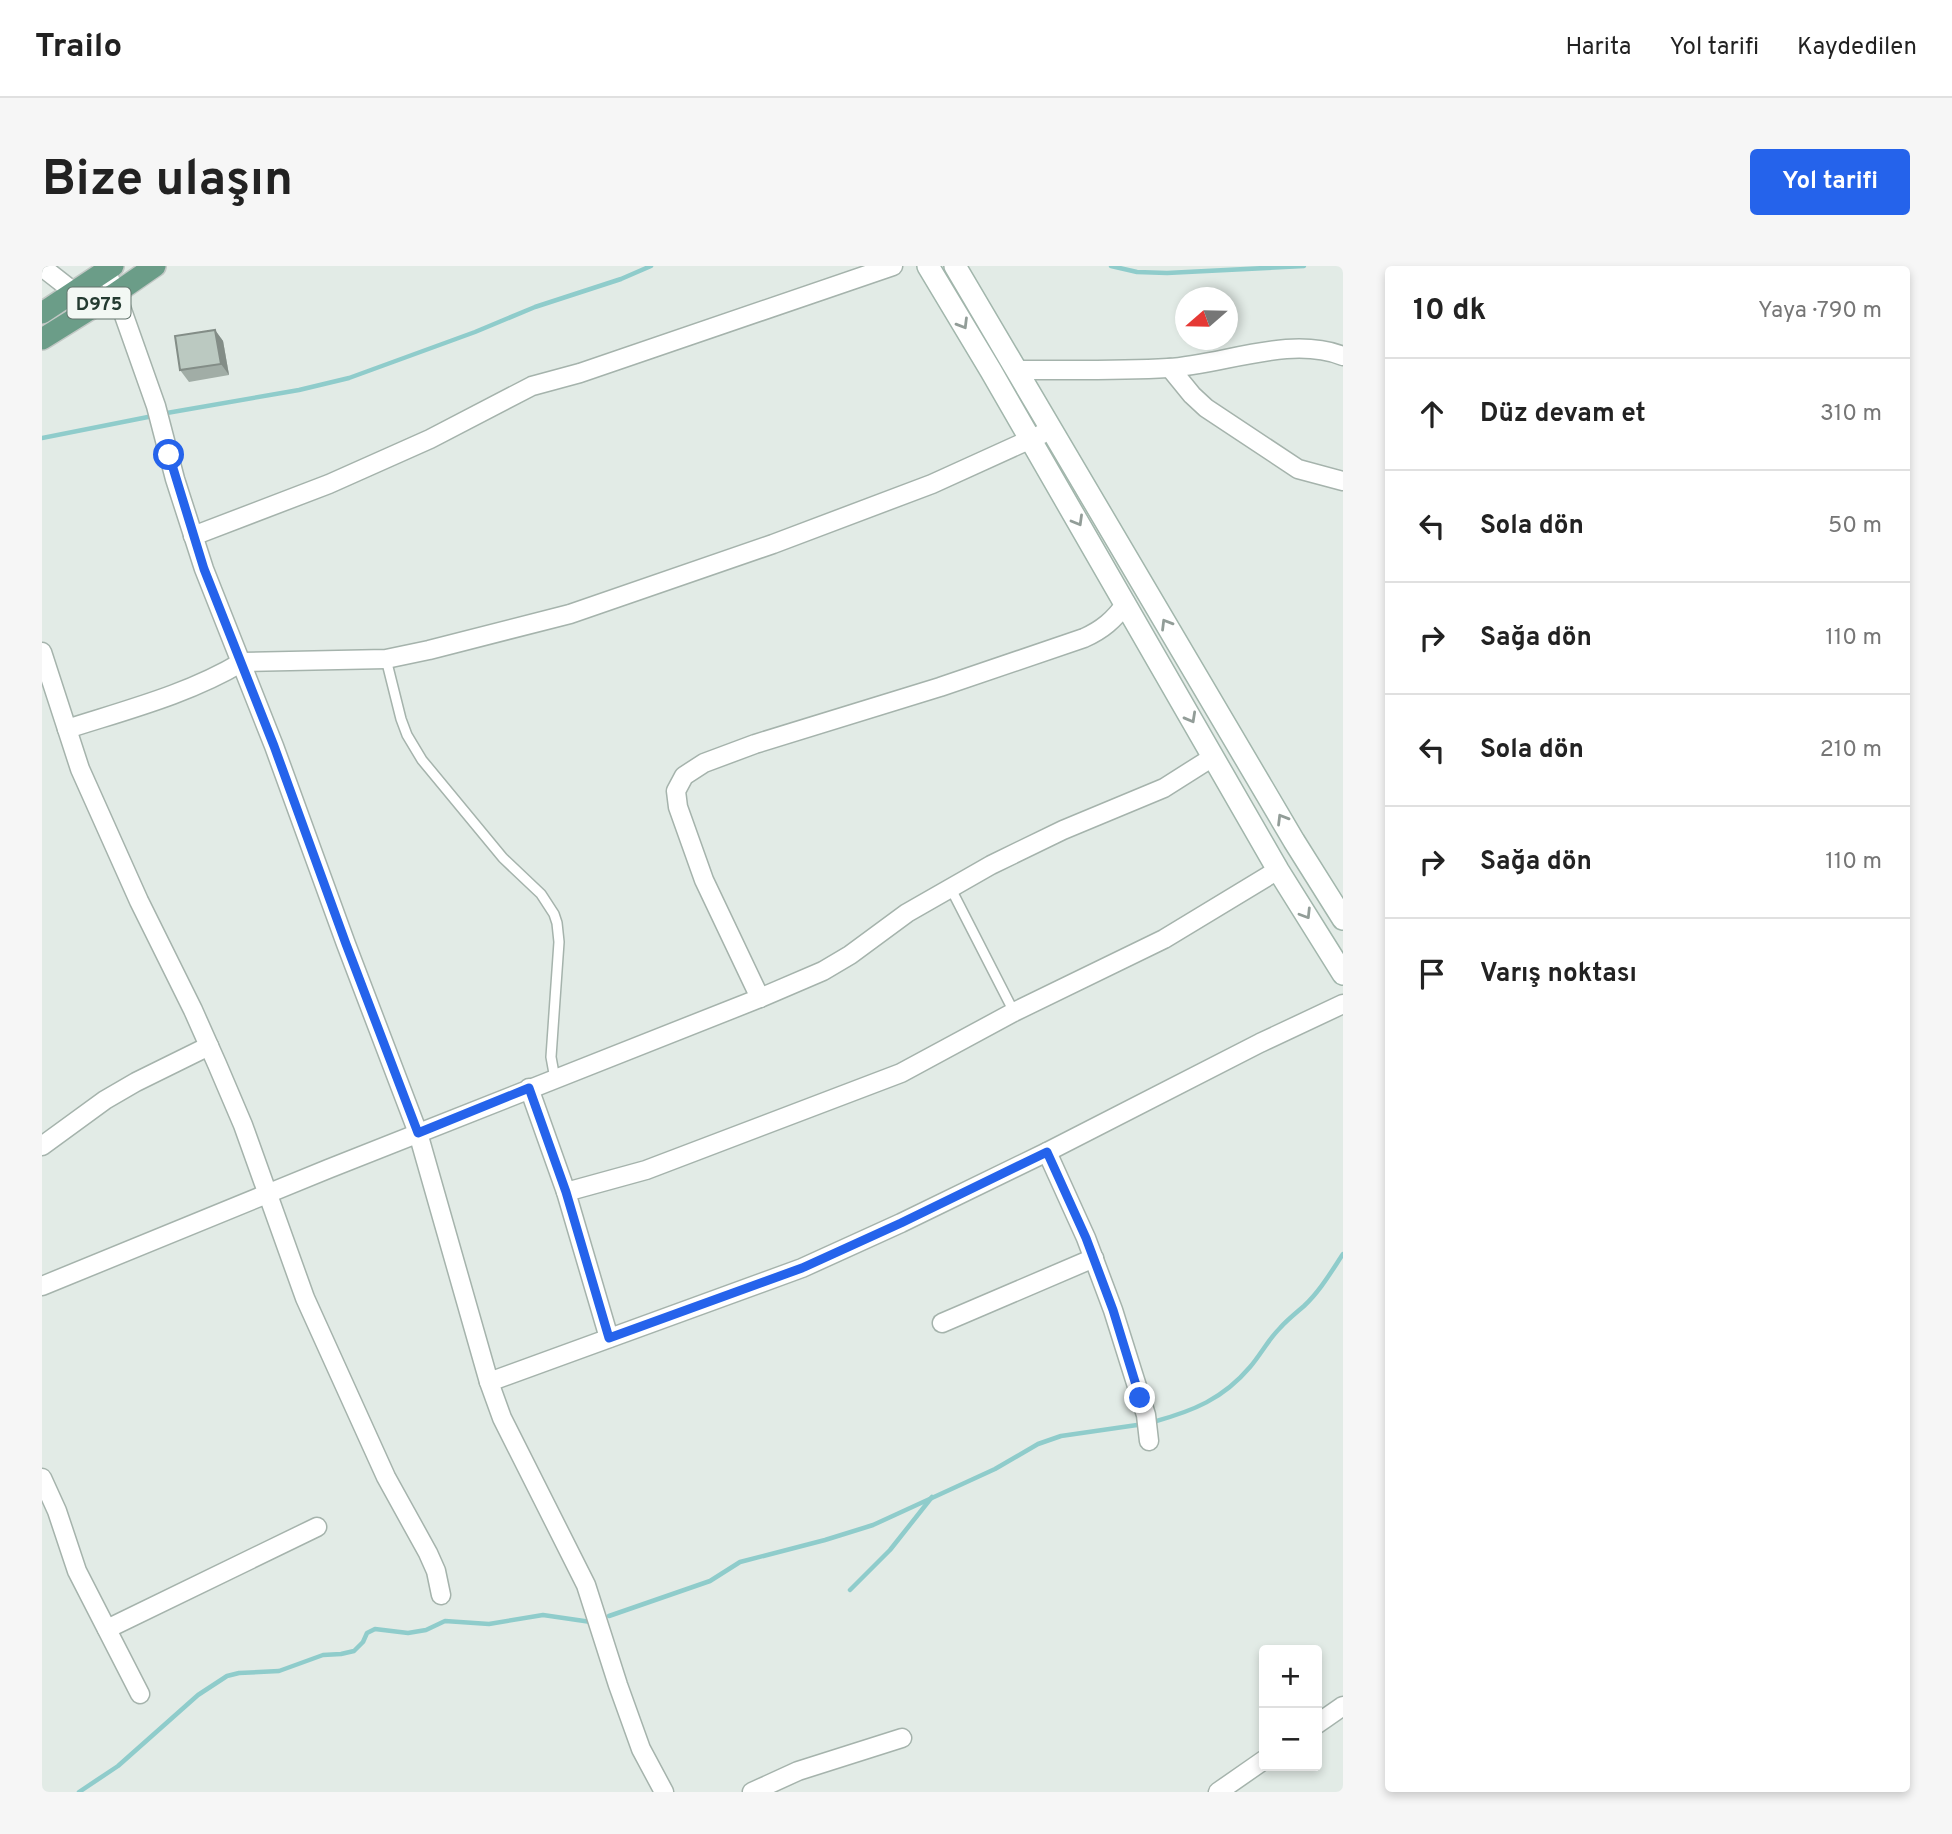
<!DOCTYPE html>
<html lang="tr">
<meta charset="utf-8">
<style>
:root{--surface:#fff;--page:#f6f6f6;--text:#222;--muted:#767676;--line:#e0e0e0;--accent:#2563eb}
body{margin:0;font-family:Overpass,sans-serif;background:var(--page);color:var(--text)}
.controls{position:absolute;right:21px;bottom:21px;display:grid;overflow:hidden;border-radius:7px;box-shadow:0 4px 10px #0003}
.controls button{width:63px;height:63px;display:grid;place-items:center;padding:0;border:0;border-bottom:2px solid var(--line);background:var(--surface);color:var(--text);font:35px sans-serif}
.compass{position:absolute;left:1133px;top:21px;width:63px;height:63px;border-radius:50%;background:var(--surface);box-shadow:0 4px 10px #0003;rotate:250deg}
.stop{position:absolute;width:21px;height:21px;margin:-16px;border:5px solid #2563eb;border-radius:50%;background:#fff}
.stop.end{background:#2563eb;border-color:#fff;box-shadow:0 2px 7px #0008}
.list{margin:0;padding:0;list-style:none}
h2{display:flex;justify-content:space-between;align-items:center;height:91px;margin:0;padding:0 28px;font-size:30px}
h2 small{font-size:23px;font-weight:400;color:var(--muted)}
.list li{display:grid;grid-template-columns:46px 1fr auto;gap:21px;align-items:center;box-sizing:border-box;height:112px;padding:0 28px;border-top:2px solid var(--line)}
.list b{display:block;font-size:26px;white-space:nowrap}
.list em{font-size:23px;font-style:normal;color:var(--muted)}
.icon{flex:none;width:38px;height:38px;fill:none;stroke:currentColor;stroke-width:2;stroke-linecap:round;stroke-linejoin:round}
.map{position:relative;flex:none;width:1301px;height:1526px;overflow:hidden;border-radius:7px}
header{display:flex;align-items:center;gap:42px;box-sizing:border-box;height:98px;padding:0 35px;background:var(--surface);border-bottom:2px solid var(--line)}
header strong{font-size:33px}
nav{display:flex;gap:38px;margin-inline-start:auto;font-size:24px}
.intro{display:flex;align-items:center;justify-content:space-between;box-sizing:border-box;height:168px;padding:0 42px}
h1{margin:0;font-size:49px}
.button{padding:18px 32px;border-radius:7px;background:var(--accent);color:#fff;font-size:24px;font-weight:700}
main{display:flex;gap:42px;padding:0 42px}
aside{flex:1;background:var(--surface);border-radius:7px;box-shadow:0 4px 10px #0003}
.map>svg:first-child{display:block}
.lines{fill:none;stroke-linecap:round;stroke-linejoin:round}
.stream{stroke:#8fcccb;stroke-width:4.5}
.lane-casing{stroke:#a5b3ac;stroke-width:12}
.street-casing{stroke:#a5b3ac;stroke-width:21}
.secondary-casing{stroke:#a2b6ac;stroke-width:24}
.primary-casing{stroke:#c2c8c5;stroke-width:24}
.lane{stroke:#fff;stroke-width:9}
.street{stroke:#fff;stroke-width:18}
.secondary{stroke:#fff;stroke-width:21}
.primary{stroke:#6b9d88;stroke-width:21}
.wall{fill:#a1ada6}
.shaded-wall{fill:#838d87}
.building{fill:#bbc9c1;stroke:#838d87;stroke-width:2}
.oneway{stroke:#929d98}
.route{stroke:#2563eb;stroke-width:9}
.labels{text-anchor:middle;stroke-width:6;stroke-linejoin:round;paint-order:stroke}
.shield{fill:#f3f8f4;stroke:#62746c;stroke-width:2}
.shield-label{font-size:19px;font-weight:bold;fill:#243b31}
</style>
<header>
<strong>Trailo</strong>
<nav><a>Harita</a><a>Yol tarifi</a><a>Kaydedilen</a></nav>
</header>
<div class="intro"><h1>Bize ulaşın</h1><a class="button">Yol tarifi</a></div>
<main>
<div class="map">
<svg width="1301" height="1526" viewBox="0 0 1301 1526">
<rect width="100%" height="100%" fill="#e2ebe6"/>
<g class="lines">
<g class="stream">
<polyline points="1069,0 1095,6 1125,7 1262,0"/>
<polyline points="119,148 257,124 307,112 433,66 493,41 579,13 609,0"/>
<polyline points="0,172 111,150"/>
<path d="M1111,1156C1151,1145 1181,1133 1208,1101C1219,1088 1226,1074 1238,1062C1245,1054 1254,1047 1262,1040C1278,1025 1289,1006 1301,988"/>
<polyline points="808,1324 848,1284 890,1231"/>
<polyline points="567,1350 668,1315 698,1296 783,1274 831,1259 953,1203 996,1178 1019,1170 1102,1158"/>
<polyline points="37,1526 76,1500 156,1429 185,1410 197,1407 237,1405 281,1389 299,1388 312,1385 321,1376 325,1367 333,1363 366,1367 384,1364 403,1355 447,1358 501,1349 549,1356"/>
</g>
<defs>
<g id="lane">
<polyline points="344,393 359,453 365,469 380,494 461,592 499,628 512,648 515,657 517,676 509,791 513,813"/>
<polyline points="908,621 972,746"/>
</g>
<g id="street">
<polyline points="0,1 32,26"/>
<polyline points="64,5 74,27 114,140 133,213 162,303 232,480 304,678 376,867 447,1116 460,1152 544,1319 576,1419 599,1483 622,1526"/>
<polyline points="1128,102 1150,129 1164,142 1256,203 1301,215"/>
<path d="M975,104C1025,104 1076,105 1126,102C1181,99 1247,69 1301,90"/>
<polyline points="151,270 287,218 388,173 490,120 538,107 851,0"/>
<polyline points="0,386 38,503 97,635 151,744 175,798 201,859 263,1032 344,1211 386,1287 394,1305 399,1329"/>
<path d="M25,463C84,444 147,428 200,396L344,393L387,384L528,348L731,278L890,218L1000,168"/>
<path d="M718,732L662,614L636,541L634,525L642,510L662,497L713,478L898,421L1042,372C1060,364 1072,354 1084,337"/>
<polyline points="487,822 524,926 567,1072"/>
<polyline points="0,880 63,834 94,816 167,780"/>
<polyline points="1005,886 1044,972 1071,1044 1104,1149 1107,1175"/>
<polyline points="524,926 604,904 859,807 972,746 1122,673 1236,604"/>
<polyline points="0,1020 286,903 718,732 781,705 808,689 865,647 949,599 1021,564 1122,522 1171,491"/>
<polyline points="900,1057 1052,992"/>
<polyline points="447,1116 760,1002 859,957 1005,886 1218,777 1301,738"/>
<polyline points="0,1212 15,1245 35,1305 98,1428"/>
<polyline points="65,1363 275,1261"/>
<polyline points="1275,1458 1301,1440"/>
<polyline points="710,1526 756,1505 860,1472"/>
<polyline points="1176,1526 1222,1494"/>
</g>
<g id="secondary">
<polyline points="886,0 949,105 1236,604 1301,708"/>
<polyline points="913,0 1252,575 1301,653"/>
</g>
<g id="primary">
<polyline points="0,47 71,0"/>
<polyline points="0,73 74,27 113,0"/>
</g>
</defs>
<use href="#lane" class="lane-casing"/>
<use href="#street" class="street-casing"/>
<use href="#secondary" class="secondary-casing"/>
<use href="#primary" class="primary-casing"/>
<use href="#lane" class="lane"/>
<use href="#street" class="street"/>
<use href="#secondary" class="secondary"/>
<use href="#primary" class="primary"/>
</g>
<polygon class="wall" points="173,64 181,75 187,109 147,116 138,104"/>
<polygon class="shaded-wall" points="173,64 181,75 187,109 179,98"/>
<polygon class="building" points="173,64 179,98 138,104 133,70"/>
<defs><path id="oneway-chevron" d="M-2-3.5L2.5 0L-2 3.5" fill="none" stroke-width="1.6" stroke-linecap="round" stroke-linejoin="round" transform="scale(1.75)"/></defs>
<g class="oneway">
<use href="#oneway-chevron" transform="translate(921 58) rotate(59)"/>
<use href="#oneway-chevron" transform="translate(1036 255) rotate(60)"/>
<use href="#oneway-chevron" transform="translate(1124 358) rotate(-121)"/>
<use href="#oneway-chevron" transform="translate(1149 452) rotate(61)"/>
<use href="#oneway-chevron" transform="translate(1240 553) rotate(-121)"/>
<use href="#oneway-chevron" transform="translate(1264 648) rotate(58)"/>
</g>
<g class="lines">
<polyline class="route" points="127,189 162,303 232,480 304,678 376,867 487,822 524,926 567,1072 760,1002 859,957 1005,886 1044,972 1071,1044 1098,1132"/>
</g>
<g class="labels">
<rect class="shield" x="25.5" y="21.5" width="63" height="31" rx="5"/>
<g class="shield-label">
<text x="57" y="44">D975</text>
</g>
</g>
</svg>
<div class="controls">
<button>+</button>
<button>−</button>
</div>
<svg class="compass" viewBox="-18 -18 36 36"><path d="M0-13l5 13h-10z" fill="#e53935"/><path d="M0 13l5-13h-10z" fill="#767676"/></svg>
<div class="stop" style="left:127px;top:189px"></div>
<div class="stop end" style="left:1098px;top:1132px"></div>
</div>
<aside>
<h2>10 dk<small>Yaya · 790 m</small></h2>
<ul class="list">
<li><svg class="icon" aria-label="ahead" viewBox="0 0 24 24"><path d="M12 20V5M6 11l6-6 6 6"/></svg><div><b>Düz devam et</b></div><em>310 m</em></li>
<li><svg class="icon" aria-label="left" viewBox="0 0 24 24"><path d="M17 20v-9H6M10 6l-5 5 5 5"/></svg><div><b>Sola dön</b></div><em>50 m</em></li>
<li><svg class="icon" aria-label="right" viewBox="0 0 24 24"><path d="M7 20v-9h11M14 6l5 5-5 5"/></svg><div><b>Sağa dön</b></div><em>110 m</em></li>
<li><svg class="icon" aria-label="left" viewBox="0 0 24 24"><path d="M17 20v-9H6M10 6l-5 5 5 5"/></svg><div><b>Sola dön</b></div><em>210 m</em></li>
<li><svg class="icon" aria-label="right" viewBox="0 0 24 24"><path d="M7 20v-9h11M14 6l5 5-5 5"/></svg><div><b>Sağa dön</b></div><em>110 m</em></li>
<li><svg class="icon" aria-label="arrive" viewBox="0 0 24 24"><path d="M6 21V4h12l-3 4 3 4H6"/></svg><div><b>Varış noktası</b></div></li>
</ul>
</aside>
</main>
